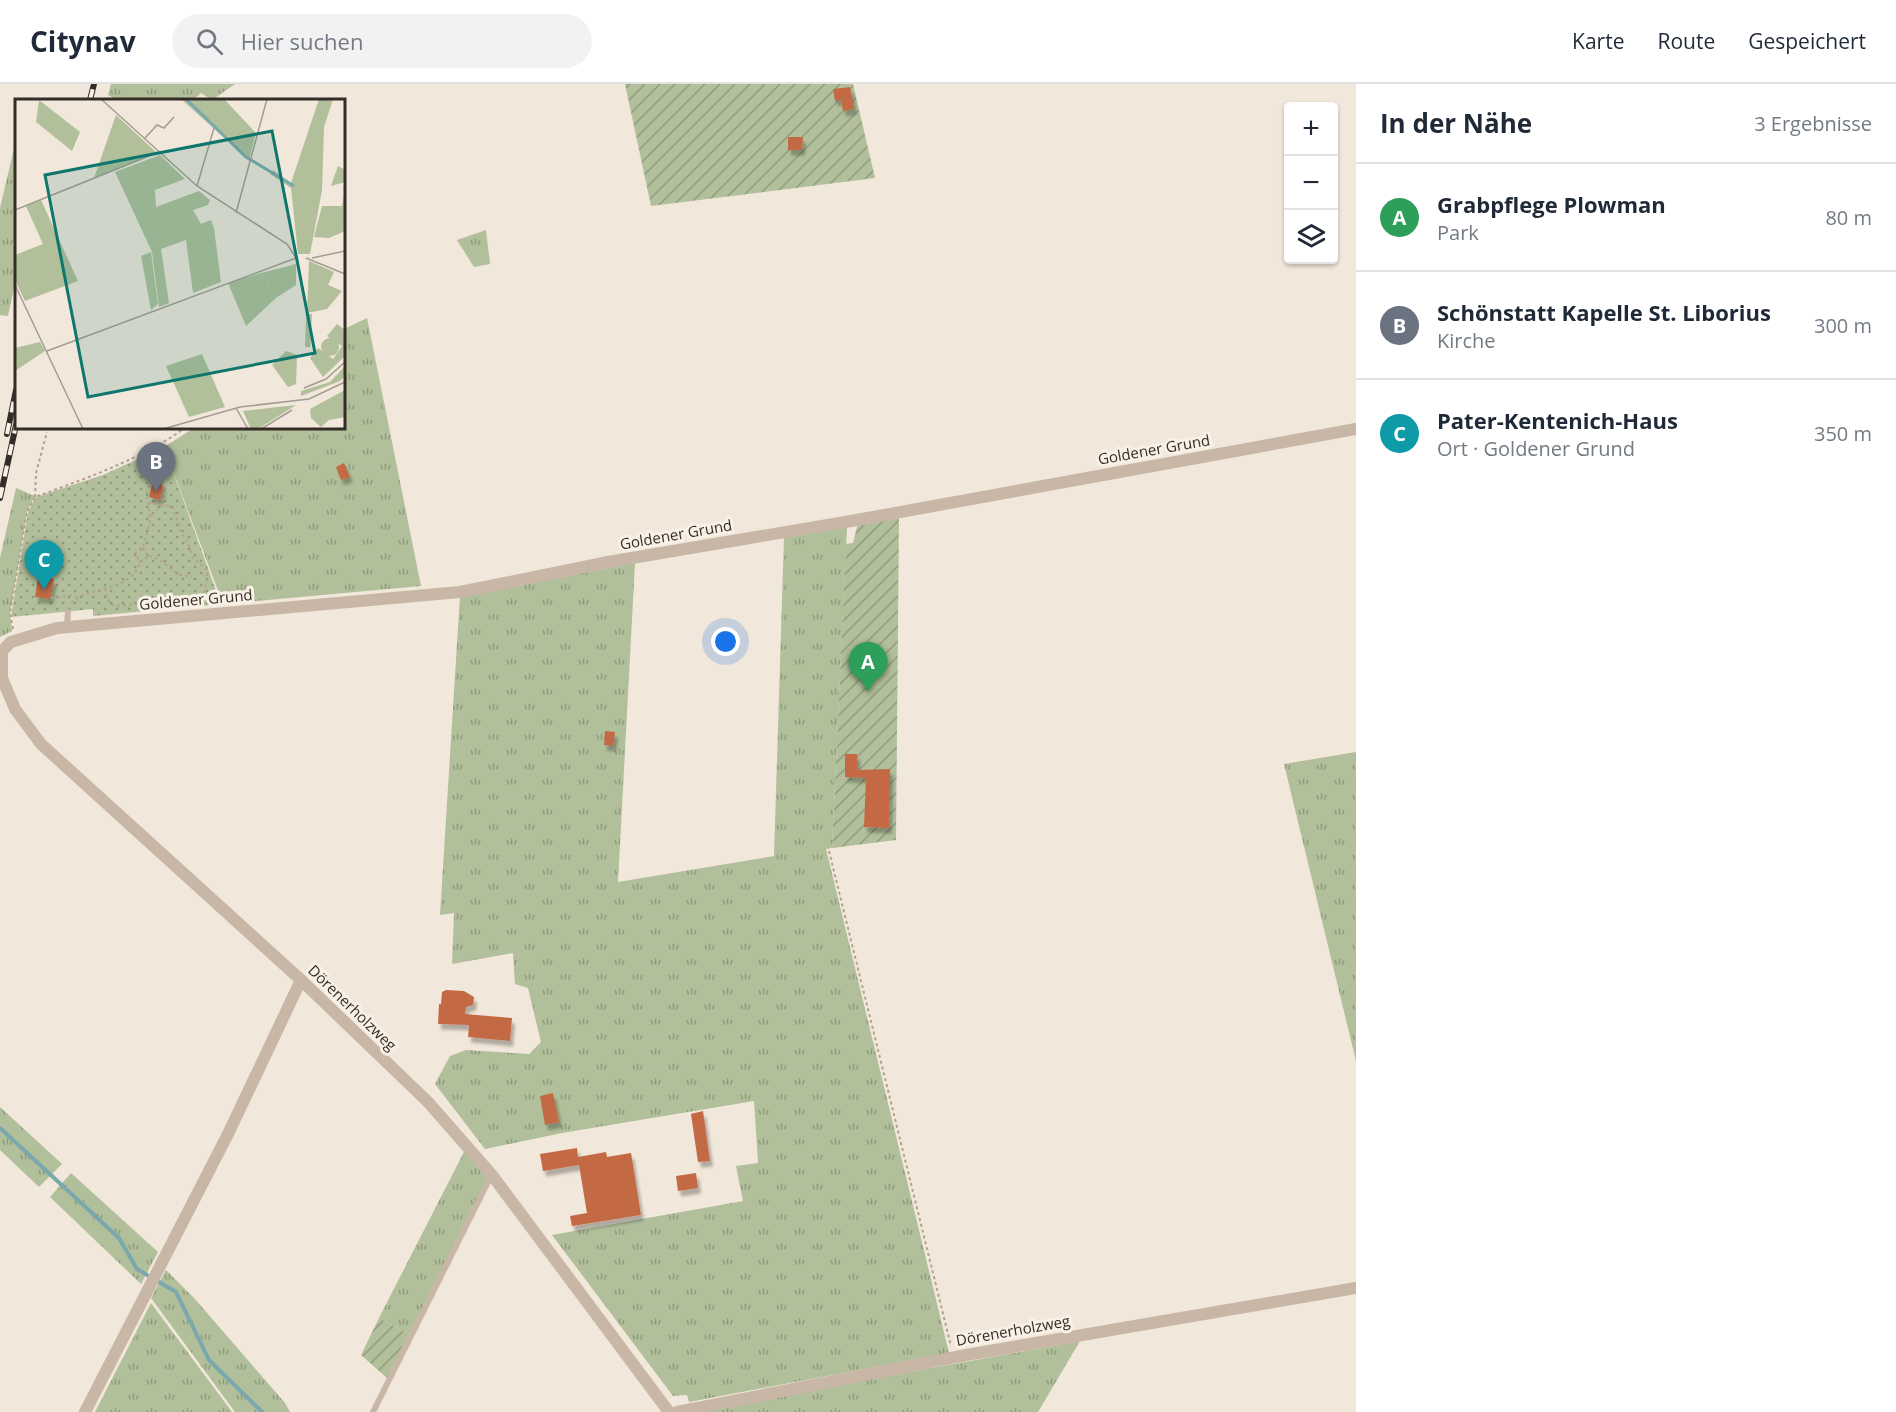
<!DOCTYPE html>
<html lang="de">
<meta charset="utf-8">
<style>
:root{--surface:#fff;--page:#f2f2f3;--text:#1f2937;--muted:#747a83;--line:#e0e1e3;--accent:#1d4e55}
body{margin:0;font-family:"Open Sans",sans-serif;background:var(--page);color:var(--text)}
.controls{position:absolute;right:18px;top:18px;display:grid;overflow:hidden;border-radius:6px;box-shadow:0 2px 4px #0004}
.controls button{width:54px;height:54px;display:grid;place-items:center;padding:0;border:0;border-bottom:2px solid var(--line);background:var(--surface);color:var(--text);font:30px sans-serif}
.you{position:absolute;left:726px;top:558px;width:21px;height:21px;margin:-15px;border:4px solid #fff;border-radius:50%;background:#1a73e8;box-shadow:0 0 0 9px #1a73e833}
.badge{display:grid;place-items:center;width:39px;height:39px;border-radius:50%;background:var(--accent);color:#fff;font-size:20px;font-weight:700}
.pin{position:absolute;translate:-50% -50px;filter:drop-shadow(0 2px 3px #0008)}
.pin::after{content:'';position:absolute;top:32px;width:21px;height:18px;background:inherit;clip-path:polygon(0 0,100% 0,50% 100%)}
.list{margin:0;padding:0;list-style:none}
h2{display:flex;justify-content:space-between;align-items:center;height:78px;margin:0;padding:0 24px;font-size:26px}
h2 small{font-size:20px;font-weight:400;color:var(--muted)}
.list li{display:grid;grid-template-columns:39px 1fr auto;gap:18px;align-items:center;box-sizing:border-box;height:108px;padding:0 24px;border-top:2px solid var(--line)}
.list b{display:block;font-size:22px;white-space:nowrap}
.list p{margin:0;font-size:20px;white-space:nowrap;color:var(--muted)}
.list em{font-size:20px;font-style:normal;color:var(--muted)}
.icon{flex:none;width:33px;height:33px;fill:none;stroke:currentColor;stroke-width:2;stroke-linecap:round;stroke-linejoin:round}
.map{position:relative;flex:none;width:1356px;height:1328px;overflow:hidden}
header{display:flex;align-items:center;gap:36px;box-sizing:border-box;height:84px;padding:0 30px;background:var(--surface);border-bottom:2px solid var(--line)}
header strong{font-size:28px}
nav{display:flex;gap:33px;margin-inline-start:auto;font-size:21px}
.search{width:420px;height:54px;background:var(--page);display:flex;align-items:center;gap:15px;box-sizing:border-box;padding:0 21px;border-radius:33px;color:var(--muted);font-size:22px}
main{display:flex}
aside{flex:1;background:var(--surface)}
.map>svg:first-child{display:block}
.grass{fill:url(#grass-tufts)}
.park{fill:url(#park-dots)}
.garden{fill:url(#garden-furrows)}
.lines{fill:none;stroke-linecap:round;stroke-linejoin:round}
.stream{stroke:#79a8ad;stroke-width:4}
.building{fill:#c36a45;filter:url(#shadow)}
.path{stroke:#b4a190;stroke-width:2;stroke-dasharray:3 3;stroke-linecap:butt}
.service{stroke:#c8b7a6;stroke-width:6}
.minor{stroke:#c8b7a6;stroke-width:12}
.rail-casing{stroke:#342c27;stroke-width:6}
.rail{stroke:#f9f1e6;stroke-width:4;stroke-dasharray:11;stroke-linecap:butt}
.labels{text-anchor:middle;stroke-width:6;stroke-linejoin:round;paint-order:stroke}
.street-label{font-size:15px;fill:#342c27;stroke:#f9f1e6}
.inset-river{fill:none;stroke:#79a8ad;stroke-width:3}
.inset-road{fill:none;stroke:#a59c92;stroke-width:1.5}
.view{fill:#0f766e;fill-opacity:0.15;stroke:#0f766e;stroke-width:3}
.inset-edge{fill:none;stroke:#342c27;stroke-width:3}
</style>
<header>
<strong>Citynav</strong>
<div class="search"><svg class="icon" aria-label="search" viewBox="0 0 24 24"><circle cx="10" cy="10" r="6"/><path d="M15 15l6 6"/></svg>Hier suchen</div>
<nav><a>Karte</a><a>Route</a><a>Gespeichert</a></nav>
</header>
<main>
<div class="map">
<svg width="1356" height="1328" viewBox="0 0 1356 1328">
<defs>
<pattern id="grass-tufts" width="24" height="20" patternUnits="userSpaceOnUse" patternTransform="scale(1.5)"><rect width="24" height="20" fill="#b1bf9a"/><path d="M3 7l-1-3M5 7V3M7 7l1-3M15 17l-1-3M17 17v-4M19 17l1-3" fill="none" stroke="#919b7e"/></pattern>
<pattern id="park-dots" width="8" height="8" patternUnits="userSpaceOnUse" patternTransform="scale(1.5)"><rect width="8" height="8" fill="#b1bf9a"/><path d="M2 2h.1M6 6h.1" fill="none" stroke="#919b7e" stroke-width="1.8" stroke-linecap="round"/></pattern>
<pattern id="garden-furrows" width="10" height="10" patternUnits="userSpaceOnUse" patternTransform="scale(1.5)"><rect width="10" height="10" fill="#b1bf9a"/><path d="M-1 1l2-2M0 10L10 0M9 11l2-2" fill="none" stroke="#919b7e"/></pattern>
<filter id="shadow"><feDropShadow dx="3" dy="5.5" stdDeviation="1.5" flood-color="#0004"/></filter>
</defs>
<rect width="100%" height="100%" fill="#f1e7da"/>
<g class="grass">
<polygon points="111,0 235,0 212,16 201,9 193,16 117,16 108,11"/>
<polygon points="16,56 16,194 8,232 0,231 0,124"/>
<polygon points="486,146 490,180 474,183 457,156"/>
<polygon points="367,234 421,502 223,520 164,363 194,344 344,344 344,245"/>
<polygon points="16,404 35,412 27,428 10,529 12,547 0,553 0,474"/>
<polygon points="847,443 832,764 826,765 949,1269 689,1318 687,1311 673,1312 552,1151 743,1117 736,1082 758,1079 754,1017 562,1049 485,1065 435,1000 450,972 466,966 529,970 541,958 528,904 515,900 513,869 452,880 454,829 440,831 460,512 635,479 618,798 774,772 784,453"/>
<polygon points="1356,668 1356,977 1284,680"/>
<polygon points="0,1023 62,1080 39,1103 0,1066"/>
<polygon points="465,1066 490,1095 409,1250 379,1234"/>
<polygon points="71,1089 158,1168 141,1200 50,1113"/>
<polygon points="166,1186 194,1214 285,1319 290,1328 235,1328 151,1214"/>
<polygon points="151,1219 232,1328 95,1328"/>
<polygon points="1080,1257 1038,1328 690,1328"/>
</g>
<polygon class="park" points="164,363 221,520 93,532 93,525 11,533 28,428 36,413 103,391"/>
<g class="garden">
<polygon points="625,0 853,0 875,94 651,122"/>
<polygon points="899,432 896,756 832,764 846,460 853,459 858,439"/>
<polygon points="379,1234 409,1250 387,1294 361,1271"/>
</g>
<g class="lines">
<polyline class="stream" points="0,1044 119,1154 137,1185 176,1208 209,1276 262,1328"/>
</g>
<g class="building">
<polygon points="850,3 854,25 843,27 841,16 835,17 833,5"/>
<polygon points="788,53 803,53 802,66 788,66"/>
<polygon points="344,379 350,393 341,396 336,383"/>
<polygon points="156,397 161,398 163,404 160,416 149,413 152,401"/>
<polygon points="38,493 54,495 50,515 35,513"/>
<polygon points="605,647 615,648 613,662 604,661"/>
<polygon points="845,670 857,670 857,686 890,685 889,744 864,743 866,694 845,693"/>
<polygon points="446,906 464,907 474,913 473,921 466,923 465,930 512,934 510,957 468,953 469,941 438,940 439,920 441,920 442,908"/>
<polygon points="553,1009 559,1038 545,1041 540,1012"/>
<polygon points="703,1027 710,1077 698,1078 691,1030"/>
<polygon points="577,1064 578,1073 606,1068 607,1073 631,1069 641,1131 572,1142 570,1132 587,1129 579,1081 543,1087 540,1070"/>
<polygon points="696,1089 698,1104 678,1107 676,1092"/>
</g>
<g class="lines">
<g class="path">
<polyline points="35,413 36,389 47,348"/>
<path d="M143,464L149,472L140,478L135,469L143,464C145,454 151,440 150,431C149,416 141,408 155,395L162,397C169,412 162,421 151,432"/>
<polyline points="149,472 159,475 178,490 192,493"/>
<polyline points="105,504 107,515 114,522 201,514 204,510 208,487 193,474 186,455 181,449 173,423 146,418"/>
<polyline points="51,514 72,511 78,513"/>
<path d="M71,519C91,501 132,508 140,478"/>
<path d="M13,545L10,529L27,428L35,413C87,394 139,376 185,344"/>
<polyline points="829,767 951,1262"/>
</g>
<g class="service">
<polyline points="67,543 68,528"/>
<polyline points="373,1328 491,1092"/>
</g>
<g class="minor">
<polyline points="2,567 11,558 57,544 460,508 608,478 851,437 1356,345"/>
<polyline points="2,567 2,594 15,625 41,660 301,896 428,1018 492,1091 669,1328"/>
<polyline points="85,1328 228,1050 301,896"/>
<polyline points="677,1328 966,1271 1356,1204"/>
</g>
<defs>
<g id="rail">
<polyline points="90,16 94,0"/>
<polyline points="7,350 16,306"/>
<polyline points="0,414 16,341"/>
</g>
</defs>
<use href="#rail" class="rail-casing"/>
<use href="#rail" class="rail"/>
</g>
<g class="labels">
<g class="street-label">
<text transform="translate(1154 366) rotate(-10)" y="5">Goldener Grund</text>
<text transform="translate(676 451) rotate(-10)" y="5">Goldener Grund</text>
<text transform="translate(196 516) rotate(-5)" y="5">Goldener Grund</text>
<text transform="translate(352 924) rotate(44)" y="5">Dörenerholzweg</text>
<text transform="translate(1013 1247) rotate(-10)" y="5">Dörenerholzweg</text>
</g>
</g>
<g transform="translate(15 15)">
<rect width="330" height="330" fill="#f1e7da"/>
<path d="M166,0H209L241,34L234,61ZM304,0H318L309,28L307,91L295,155H283L276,89L255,75L258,71L276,84ZM24,1L65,33L57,52L21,23ZM101,16L142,54L79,79ZM145,56L170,80L140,91L141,108L184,92L195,101L193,106L178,111L186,125L196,121L199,129L206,183L178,194L171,141L146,150L154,204L144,208L137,153L100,73ZM323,67L330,71V83L316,87ZM330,91V132L314,139L299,138L307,107H327ZM26,101L63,182L10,202L0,181V156L28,145L11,107ZM294,162L319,173L313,186L327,192L312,210L292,214ZM246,174L261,199L231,227L213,184ZM291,215H297L295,248H290ZM322,225L330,231V257L308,278L295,259L303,249L318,260L327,247L312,237ZM25,243L30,252L0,272V249ZM271,252L282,256L281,285L273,288L257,266ZM330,267V277L325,282L286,297V292L315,283ZM330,291V318L314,321L306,328L296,319L295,310ZM281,306L243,330H236L228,312Z" fill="#b1bf9a"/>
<path d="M306 248a9 9 0 1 1 18 0a9 9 0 1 1-18 0Z" fill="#b1bf9a"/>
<path d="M281,165V186L261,199L246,174Z" fill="#b1bf9a"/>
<path d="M136,153L143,205L136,211L126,157ZM187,255L210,308L174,318L151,267Z" fill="#b1bf9a"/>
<path class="inset-river" d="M171,0L231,58L279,87"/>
<path class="inset-road" d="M86,0L182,87L272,145L281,159M130,39L142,26L149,29L159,18M182,87L199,29M0,111L144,53M221,114L252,0M291,159L330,175M297,159L330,152M0,186L68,330M32,252L281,159M289,289L311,280L330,263M221,309L233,330M148,330L225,308L294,300L330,283M246,330L277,311"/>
<path class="view" d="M257,32L300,254L73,298L30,76Z"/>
<rect width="330" height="330" class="inset-edge"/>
</g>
</svg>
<div class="controls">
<button>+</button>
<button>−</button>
<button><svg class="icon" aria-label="layers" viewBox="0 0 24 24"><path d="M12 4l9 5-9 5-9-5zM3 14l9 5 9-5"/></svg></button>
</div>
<div class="you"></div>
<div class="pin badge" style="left:868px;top:608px;background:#2e9e5b">A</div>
<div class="pin badge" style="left:156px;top:408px;background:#6b7280">B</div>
<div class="pin badge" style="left:44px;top:506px;background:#0f9aa8">C</div>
</div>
<aside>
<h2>In der Nähe<small>3 Ergebnisse</small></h2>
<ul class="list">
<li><span class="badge" style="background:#2e9e5b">A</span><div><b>Grabpflege Plowman</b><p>Park</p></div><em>80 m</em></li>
<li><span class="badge" style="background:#6b7280">B</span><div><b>Schönstatt Kapelle St. Liborius</b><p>Kirche</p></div><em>300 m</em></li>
<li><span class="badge" style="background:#0f9aa8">C</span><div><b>Pater-Kentenich-Haus</b><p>Ort · Goldener Grund</p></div><em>350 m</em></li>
</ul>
</aside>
</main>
